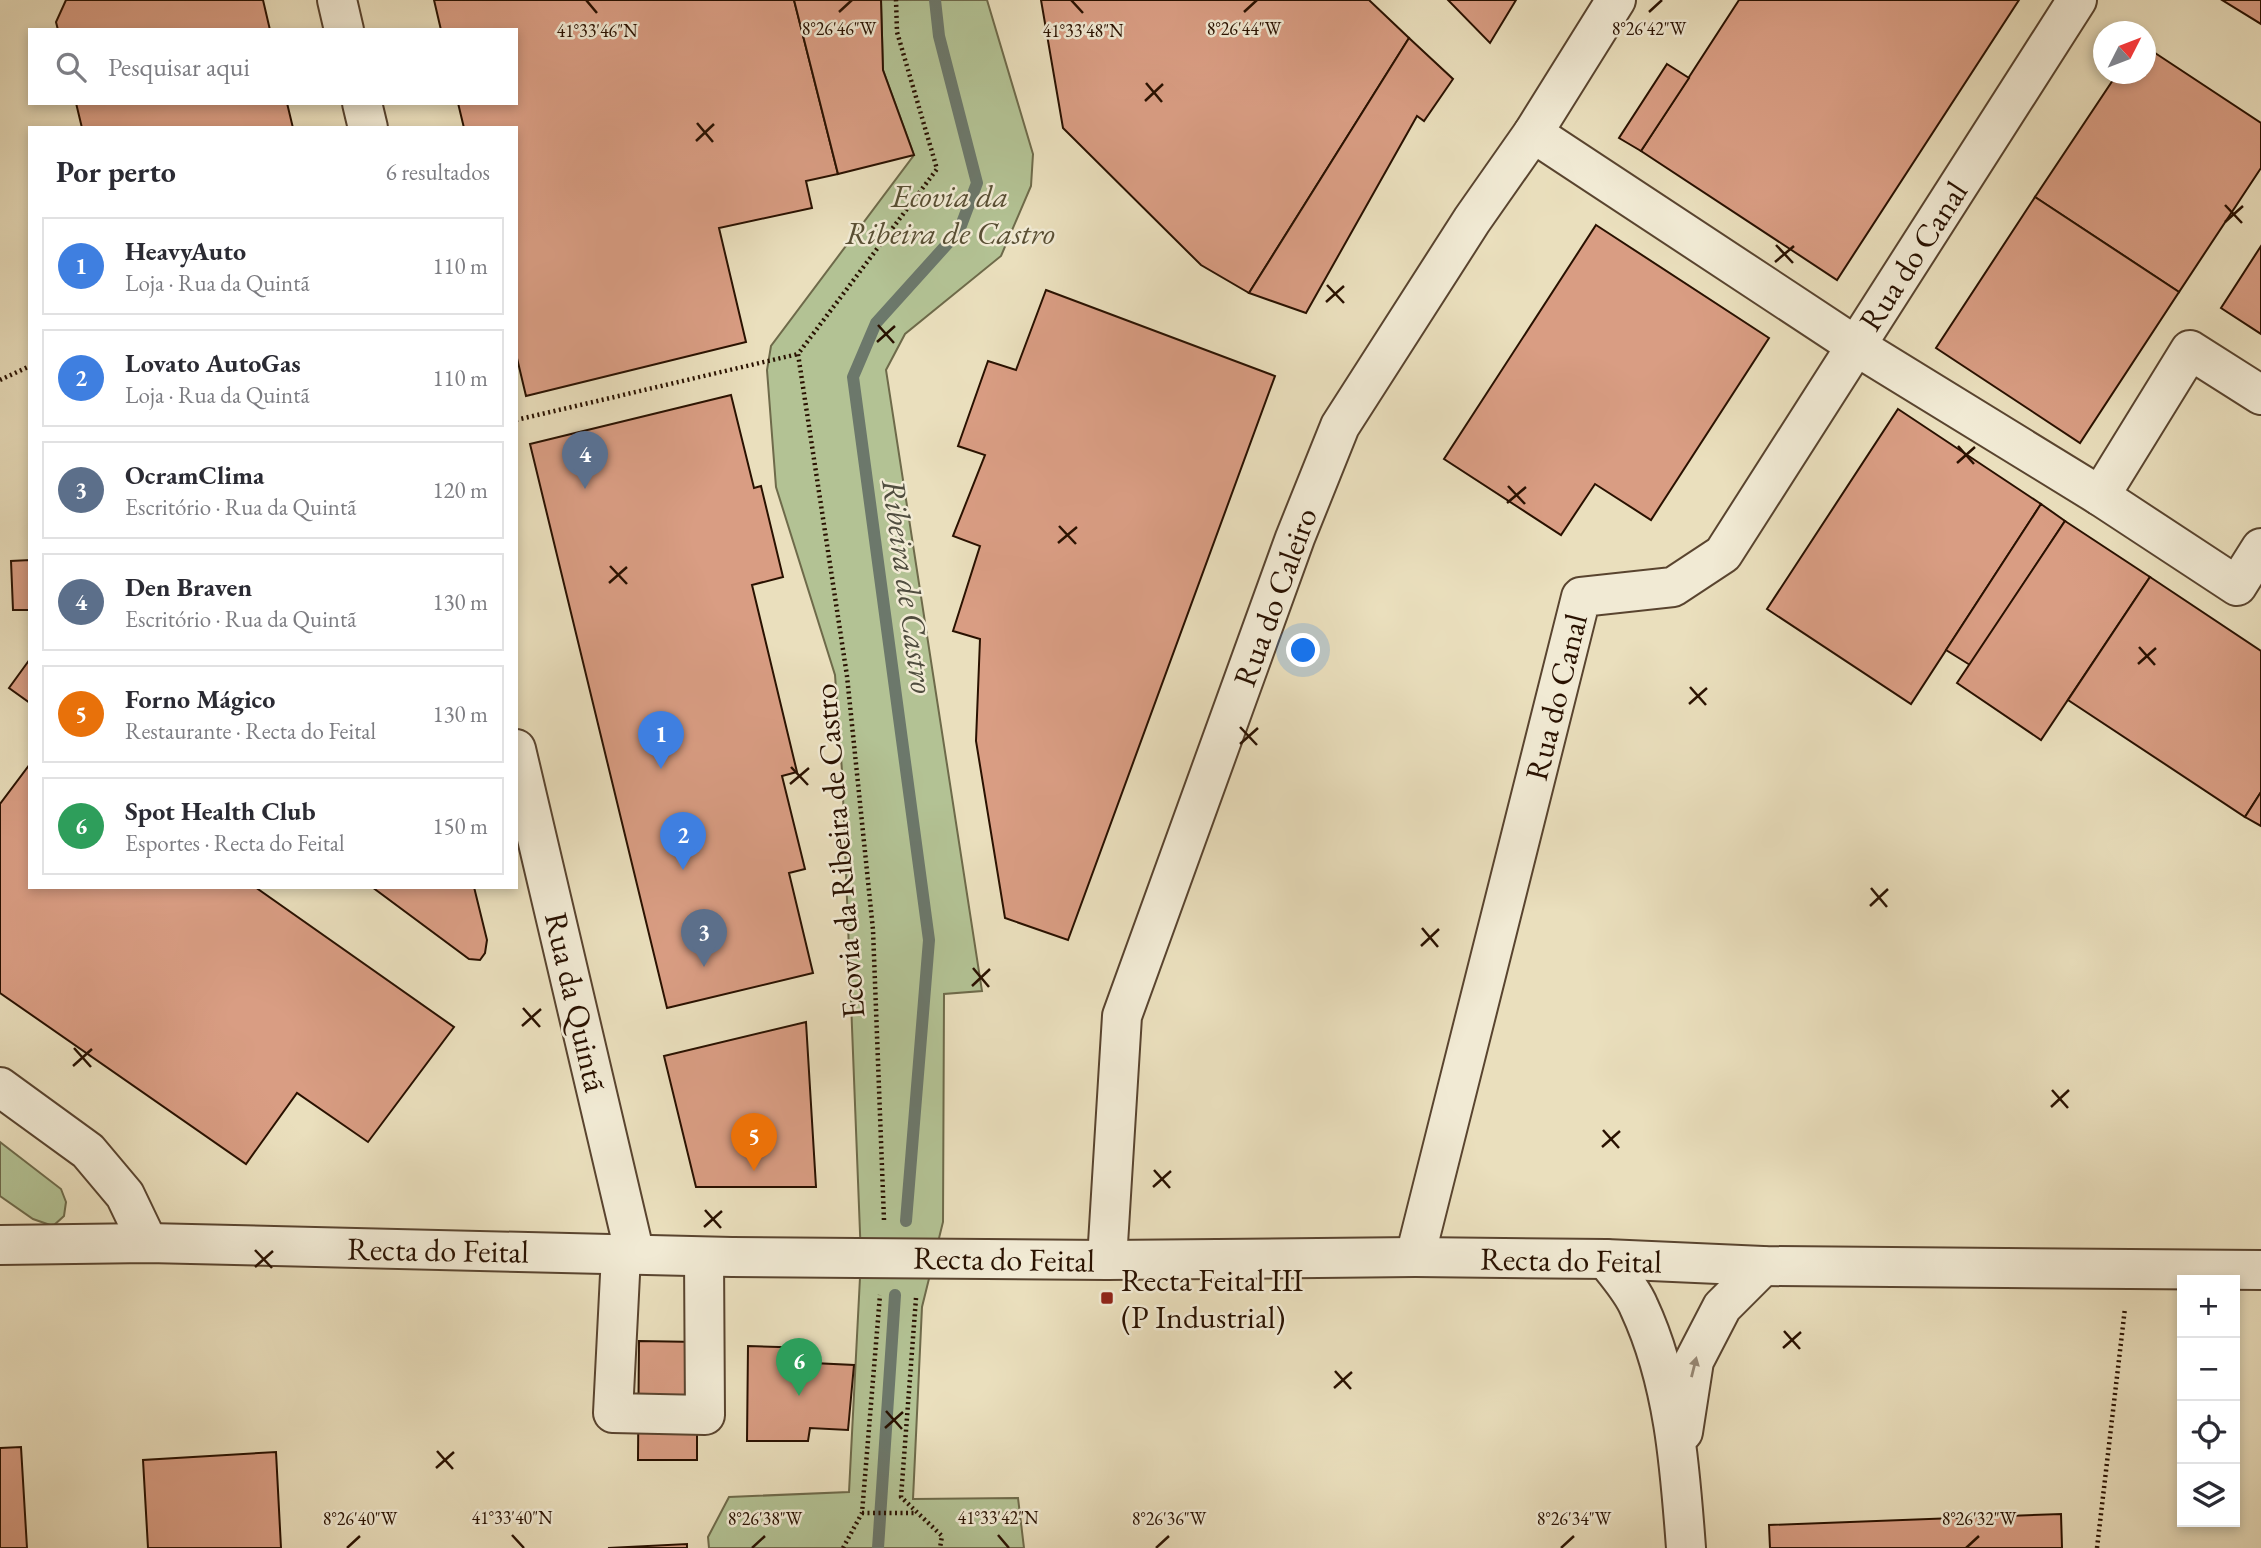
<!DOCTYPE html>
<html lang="pt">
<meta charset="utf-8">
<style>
:root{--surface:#fff;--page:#f2f2f3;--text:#2b2b33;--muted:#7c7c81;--line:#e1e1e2;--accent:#7c3aed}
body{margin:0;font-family:"EB Garamond",serif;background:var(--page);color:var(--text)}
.controls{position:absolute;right:21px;bottom:21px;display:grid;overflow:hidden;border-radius:0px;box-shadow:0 4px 10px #0003}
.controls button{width:63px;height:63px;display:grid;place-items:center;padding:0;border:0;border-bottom:2px solid var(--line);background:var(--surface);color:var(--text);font:35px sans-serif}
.compass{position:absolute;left:2093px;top:21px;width:63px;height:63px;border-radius:50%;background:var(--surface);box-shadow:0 4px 10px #0003;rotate:48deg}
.you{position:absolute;left:1304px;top:651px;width:24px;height:24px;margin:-18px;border:5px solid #fff;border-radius:50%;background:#1a73e8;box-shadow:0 0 0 10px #1a73e833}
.badge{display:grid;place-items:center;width:46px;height:46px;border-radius:50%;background:var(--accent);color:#fff;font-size:23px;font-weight:700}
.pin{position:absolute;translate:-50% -58px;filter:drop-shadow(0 2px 4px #0008)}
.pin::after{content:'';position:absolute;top:37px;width:24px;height:21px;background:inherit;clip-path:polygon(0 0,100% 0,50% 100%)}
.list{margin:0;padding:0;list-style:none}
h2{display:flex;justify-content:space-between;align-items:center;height:91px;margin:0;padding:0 28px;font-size:30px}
h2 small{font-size:23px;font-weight:400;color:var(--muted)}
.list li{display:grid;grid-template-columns:46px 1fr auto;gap:21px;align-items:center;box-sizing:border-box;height:98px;margin:0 14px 14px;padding:0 14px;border:2px solid var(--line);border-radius:0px}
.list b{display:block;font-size:26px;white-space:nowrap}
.list p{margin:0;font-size:23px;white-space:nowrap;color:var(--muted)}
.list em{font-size:23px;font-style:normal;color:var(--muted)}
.icon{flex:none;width:38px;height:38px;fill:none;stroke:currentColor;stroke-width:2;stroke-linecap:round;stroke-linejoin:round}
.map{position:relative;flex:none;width:2261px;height:1548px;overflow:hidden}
.search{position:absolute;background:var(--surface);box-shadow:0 4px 10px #0003;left:28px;top:28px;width:490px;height:77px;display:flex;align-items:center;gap:18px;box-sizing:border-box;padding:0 24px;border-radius:0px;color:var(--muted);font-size:26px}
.panel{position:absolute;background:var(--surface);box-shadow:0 4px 10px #0003;left:28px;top:126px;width:490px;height:763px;border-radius:0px}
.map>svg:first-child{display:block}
.green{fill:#b3c294;stroke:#6e6a4a;stroke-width:2}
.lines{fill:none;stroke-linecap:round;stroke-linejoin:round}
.stream{stroke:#6c786b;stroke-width:12}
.building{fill:#d99d83;stroke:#291100;stroke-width:2}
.minor-casing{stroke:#59442f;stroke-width:42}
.path{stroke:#291100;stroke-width:4.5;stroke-dasharray:2 3.5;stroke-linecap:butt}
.minor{stroke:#f1ead4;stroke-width:38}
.oneway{fill:#978875}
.ticks{fill:none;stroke:#291100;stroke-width:2.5}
.poi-dot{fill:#8f2418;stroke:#f1ead4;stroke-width:2.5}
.labels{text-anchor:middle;stroke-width:5;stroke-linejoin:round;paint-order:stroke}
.park-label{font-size:32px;font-style:italic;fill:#594f34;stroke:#f1ead4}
.street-label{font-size:32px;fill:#291100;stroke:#f1ead4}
.poi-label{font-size:32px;fill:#291100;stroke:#f1ead4;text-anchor:start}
.water-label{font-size:33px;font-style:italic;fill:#504d3f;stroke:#f1ead4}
.ticks-label{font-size:18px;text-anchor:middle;fill:#291100;stroke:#f1ead4;stroke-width:5;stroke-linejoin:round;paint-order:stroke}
</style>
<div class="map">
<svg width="2261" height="1548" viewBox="0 0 2261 1548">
<rect width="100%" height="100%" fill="#eadfbd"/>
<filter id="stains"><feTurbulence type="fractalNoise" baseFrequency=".00286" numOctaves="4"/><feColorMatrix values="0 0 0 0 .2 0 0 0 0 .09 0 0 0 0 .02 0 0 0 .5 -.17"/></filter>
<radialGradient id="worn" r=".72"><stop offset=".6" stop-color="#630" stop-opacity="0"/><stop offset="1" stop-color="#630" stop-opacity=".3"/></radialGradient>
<g class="green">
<polygon points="881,0 987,0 1033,154 1031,186 1001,256 905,334 886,370 982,991 944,994 943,1222 922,1307 913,1499 1018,1498 1024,1548 709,1548 708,1537 729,1497 849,1492 861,1258 842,771 835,675 776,487 767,370 771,346 914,155 883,70"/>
<polygon points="0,1142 61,1189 66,1202 64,1216 53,1226 33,1219 0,1196"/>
</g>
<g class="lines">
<g class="stream">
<polyline points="906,1221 929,940 853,377 876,323 959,231 977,183 939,36 935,0"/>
<polyline points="878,1548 895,1295"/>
</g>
</g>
<g class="building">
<polygon points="66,0 263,0 270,30 58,30 56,22"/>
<polygon points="434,0 794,0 838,174 806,181 812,208 719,228 746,342 526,396 516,354 516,128 464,128 458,103 516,103 516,30 441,30"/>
<polygon points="794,0 881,0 883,70 914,155 838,174"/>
<polygon points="1041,0 1369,0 1409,38 1249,293 1201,265 1063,128"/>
<polygon points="1448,0 1516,0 1490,43"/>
<polygon points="1739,0 2019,0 1837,280 1641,151"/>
<polygon points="2222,0 2261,0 2261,24"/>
<polygon points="1409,38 1453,79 1424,121 1417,116 1306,313 1249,293"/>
<polygon points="2146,47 2261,123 2261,168 2179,292 2035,197 2117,74 2146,74"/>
<polygon points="1667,64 1689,78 1641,151 1619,138"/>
<polygon points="76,103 287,103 293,128 82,128"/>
<polygon points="2035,197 2179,292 2080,443 1936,348"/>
<polygon points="1596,225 1769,338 1651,520 1595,484 1561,535 1444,459"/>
<polygon points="2261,246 2261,334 2221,308"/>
<polygon points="1046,290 1275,376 1068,940 1005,918 976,741 980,639 953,631 980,546 953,536 985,455 958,446 988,361 1016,370"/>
<polygon points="731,395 754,488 761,486 783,577 752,585 797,772 782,776 805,869 789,873 813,973 667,1008 530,444"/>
<polygon points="1898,409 2041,504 1911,704 1767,609"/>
<polygon points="2041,504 2065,521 1970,665 1946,650"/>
<polygon points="2065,521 2150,577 2041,740 1957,683"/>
<polygon points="30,560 30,610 13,610 11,561"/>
<polygon points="2150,577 2261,651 2261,792 2245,817 2068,700"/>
<polygon points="30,659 30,703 9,688"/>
<polygon points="30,764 30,887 255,887 454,1027 368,1142 297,1093 246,1164 0,993 0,804"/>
<polygon points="2261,792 2261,826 2245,817"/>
<polygon points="372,887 474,887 487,940 485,953 480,960 469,959"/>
<polygon points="806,1022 816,1187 696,1187 664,1056"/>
<polygon points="639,1341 697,1342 697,1460 638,1460"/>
<polygon points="748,1346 812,1348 813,1363 854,1365 848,1430 810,1428 808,1441 747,1441"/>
<polygon points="21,1447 27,1548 0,1548 0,1448"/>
<polygon points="276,1452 281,1548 148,1548 143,1460"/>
<polygon points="2061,1514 2062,1548 1770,1548 1769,1525"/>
<polygon points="687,1544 687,1548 608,1548"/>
</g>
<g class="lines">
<defs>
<g id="minor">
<polyline points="337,0 344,30"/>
<polyline points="362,103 368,128"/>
<polyline points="1533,133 1856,346 2100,496 2237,586 2261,548"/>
<polyline points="2100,496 2190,350 2261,395"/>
<polyline points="516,749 635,1255"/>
<polyline points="0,1087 88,1151 125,1195 148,1243"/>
<polyline points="0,1245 148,1243 732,1257 1107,1260 1415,1257 1606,1259 1763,1266 2261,1270"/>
<polyline points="621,1255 613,1413 705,1415 704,1257"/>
<polyline points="1415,1257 1581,597 1673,587 1723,554 2077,0"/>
<path d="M1606,1259C1617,1274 1632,1290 1639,1307C1674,1382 1680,1467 1686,1548"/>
<polyline points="1107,1260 1122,1016 1295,538 1340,426 1472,220 1533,133 1616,0"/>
<polyline points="1683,1432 1694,1361 1722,1307 1763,1266"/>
</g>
</defs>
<use href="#minor" class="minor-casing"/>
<g class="path">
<polyline points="0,380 30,366"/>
<polyline points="516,420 798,354"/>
<polyline points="884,1220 873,930 847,676 798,354 937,169 897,32 896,0"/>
<polyline points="916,1298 901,1497 942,1536 940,1548"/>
<polyline points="862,1513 917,1513"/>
<polyline points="843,1548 862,1513 880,1295"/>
<polyline points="2097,1548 2125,1308"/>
</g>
<use href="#minor" class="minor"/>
</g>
<defs><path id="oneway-solid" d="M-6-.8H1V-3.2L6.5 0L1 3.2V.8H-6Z" transform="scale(1.75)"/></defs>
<use class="oneway" href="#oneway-solid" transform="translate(1694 1367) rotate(-76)"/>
<path class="ticks" d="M586,0L597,13M1071,0L1083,13M839,12L852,0M1244,12L1257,0M1649,12L1662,0M1146,83L1162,102M1145,101L1163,84M697,123L713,142M696,141L714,124M2225,205L2242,223M2225,222L2243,206M1776,245L1793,263M1775,262L1794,246M1327,285L1344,303M1326,302L1344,286M878,325L894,343M877,342L895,326M1958,446L1974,464M1957,463L1975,447M1508,486L1525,504M1507,503L1526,487M1059,526L1076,544M1058,543L1077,527M610,566L627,584M609,583L627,567M2139,647L2155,665M2138,664L2156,648M1690,687L1706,705M1689,704L1707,688M1240,727L1257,745M1240,744L1258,728M791,767L808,785M790,784L809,768M1871,888L1887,907M1870,906L1888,889M1422,928L1438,947M1421,946L1439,929M973,968L989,987M972,986L990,969M523,1008L540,1027M522,1026L541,1009M74,1048L91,1067M73,1066L92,1049M2052,1090L2068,1108M2051,1107L2069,1090M1603,1130L1619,1148M1602,1147L1620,1131M1154,1170L1170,1188M1153,1187L1171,1171M705,1210L721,1228M704,1227L722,1211M255,1250L272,1268M255,1267L273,1251M1784,1331L1800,1349M1783,1348L1801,1332M1335,1371L1351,1389M1334,1388L1352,1372M886,1411L902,1429M885,1428L903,1412M437,1451L453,1469M436,1468L454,1452M512,1535L524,1548M998,1535L1009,1548M347,1548L360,1536M752,1548L765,1536M1156,1548L1169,1536M1561,1548L1574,1536M1966,1548L1979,1536"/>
<rect class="poi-dot" x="1100" y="1291" width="14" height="14" rx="3.5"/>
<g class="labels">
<g class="park-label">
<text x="950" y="207">Ecovia da<tspan x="950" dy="37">Ribeira de Castro</tspan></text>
</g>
<g class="street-label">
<text transform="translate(1913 256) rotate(-57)" y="11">Rua do Canal</text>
<text transform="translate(1275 597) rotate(-70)" y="11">Rua do Caleiro</text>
<text transform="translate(1556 697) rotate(-76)" y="11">Rua do Canal</text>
<text transform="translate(839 851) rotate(-95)" y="11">Ecovia da Ribeira de Castro</text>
<text transform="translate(576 1002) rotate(77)" y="11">Rua da Quintã</text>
<text transform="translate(438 1250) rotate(1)" y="11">Recta do Feital</text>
<text transform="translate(1004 1259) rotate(1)" y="11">Recta do Feital</text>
<text transform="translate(1571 1260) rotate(1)" y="11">Recta do Feital</text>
</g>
<g class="poi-label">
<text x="1121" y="1291">Recta Feital III<tspan x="1121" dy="37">(P Industrial)</tspan></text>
</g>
<g class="water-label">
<text transform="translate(909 586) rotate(82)" y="12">Ribeira de Castro</text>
</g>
</g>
<g class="ticks-label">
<text x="1244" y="35">8°26'44"W</text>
<text x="839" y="35">8°26'46"W</text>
<text x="1649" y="35">8°26'42"W</text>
<text x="597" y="37">41°33'46"N</text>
<text x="1083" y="37">41°33'48"N</text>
<text x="512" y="1524">41°33'40"N</text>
<text x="998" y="1524">41°33'42"N</text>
<text x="360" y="1525">8°26'40"W</text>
<text x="765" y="1525">8°26'38"W</text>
<text x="1169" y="1525">8°26'36"W</text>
<text x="1574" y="1525">8°26'34"W</text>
<text x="1979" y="1525">8°26'32"W</text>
</g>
<rect width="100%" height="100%" filter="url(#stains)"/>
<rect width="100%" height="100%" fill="url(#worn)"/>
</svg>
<div class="controls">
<button>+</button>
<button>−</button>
<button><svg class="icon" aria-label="locate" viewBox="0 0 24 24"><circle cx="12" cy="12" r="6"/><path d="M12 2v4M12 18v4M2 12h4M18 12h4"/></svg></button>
<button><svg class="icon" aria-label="layers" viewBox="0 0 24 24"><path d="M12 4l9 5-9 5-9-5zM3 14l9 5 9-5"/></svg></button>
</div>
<svg class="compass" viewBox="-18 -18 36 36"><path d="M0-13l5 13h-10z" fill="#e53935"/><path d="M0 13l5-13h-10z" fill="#7c7c81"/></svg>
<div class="you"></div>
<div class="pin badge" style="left:661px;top:769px;background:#3f7fe0">1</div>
<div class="pin badge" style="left:683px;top:870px;background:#3f7fe0">2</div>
<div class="pin badge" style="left:704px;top:967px;background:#5c6f8a">3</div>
<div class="pin badge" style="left:585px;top:489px;background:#5c6f8a">4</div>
<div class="pin badge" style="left:754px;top:1171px;background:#e8710a">5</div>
<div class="pin badge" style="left:799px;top:1396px;background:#2e9e5b">6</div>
<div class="search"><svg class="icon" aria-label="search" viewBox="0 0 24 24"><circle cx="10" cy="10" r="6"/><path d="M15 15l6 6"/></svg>Pesquisar aqui</div>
<section class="panel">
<h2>Por perto<small>6 resultados</small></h2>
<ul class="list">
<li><span class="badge" style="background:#3f7fe0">1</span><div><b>HeavyAuto</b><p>Loja · Rua da Quintã</p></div><em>110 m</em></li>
<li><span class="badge" style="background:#3f7fe0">2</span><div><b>Lovato AutoGas</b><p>Loja · Rua da Quintã</p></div><em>110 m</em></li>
<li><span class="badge" style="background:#5c6f8a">3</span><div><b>OcramClima</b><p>Escritório · Rua da Quintã</p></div><em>120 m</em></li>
<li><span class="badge" style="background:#5c6f8a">4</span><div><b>Den Braven</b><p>Escritório · Rua da Quintã</p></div><em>130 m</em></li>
<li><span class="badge" style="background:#e8710a">5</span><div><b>Forno Mágico</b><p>Restaurante · Recta do Feital</p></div><em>130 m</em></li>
<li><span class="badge" style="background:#2e9e5b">6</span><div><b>Spot Health Club</b><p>Esportes · Recta do Feital</p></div><em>150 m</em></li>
</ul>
</section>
</div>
